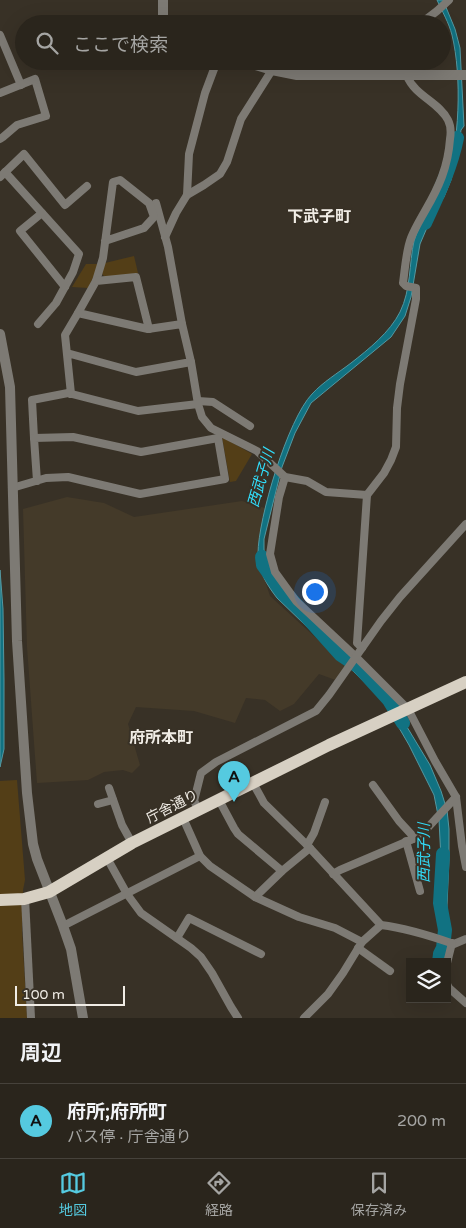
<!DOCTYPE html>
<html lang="ja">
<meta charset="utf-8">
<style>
:root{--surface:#2a251c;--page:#322d25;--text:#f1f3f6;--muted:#a5a5a3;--line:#46423b;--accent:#55cae0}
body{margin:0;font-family:"Varela Round","Noto Sans JP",sans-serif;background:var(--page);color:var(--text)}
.controls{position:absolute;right:15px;bottom:15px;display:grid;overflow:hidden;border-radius:0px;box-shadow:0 5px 20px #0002}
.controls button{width:45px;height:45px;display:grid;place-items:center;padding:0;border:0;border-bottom:1px solid var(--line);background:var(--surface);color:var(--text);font:25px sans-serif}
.scale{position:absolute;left:15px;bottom:12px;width:110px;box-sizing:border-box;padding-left:5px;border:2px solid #f0ece5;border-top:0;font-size:14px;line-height:18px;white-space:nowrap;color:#f0ece5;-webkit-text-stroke:4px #383126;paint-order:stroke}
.you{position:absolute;left:314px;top:591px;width:18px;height:18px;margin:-12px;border:4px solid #fff;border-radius:50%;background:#1a73e8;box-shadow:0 0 0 8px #1a73e833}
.badge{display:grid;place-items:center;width:32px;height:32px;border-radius:50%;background:var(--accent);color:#111;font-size:16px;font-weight:700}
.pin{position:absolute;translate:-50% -41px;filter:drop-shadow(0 1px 2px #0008)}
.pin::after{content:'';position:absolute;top:26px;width:18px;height:15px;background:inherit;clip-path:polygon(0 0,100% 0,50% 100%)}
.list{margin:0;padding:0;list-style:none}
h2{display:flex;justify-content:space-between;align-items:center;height:65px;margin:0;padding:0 20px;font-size:21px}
h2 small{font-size:16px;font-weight:400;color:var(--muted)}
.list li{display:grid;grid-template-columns:32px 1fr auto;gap:15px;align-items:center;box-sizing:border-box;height:75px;padding:0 20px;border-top:1px solid var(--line)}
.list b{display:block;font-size:19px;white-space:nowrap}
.list p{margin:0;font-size:16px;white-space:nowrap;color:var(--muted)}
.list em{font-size:16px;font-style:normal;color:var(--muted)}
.icon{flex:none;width:28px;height:28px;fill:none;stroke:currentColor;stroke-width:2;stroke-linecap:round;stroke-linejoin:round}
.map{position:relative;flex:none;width:466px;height:1018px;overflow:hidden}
.search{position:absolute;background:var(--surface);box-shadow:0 5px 20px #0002;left:15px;right:15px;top:15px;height:55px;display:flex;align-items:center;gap:12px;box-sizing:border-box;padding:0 18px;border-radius:28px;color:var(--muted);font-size:19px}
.sheet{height:140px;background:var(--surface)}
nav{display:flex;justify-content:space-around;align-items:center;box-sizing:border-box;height:70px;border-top:1px solid var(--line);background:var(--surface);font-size:14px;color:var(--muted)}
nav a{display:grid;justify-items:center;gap:2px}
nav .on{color:var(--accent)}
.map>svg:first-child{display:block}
.built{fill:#443a29}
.green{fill:#533e17}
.water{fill:#117282;stroke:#5497a0}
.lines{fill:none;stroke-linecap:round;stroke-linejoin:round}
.river{stroke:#117282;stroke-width:14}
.minor{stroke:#7d7a74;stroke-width:8}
.tertiary{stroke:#7d7a74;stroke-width:10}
.trunk{stroke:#d7d0c3;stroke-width:12}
.labels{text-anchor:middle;stroke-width:4;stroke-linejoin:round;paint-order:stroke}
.street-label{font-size:14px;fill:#f0ece5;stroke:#383126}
.water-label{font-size:15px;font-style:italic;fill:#31dcf9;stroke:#383126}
.quarter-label{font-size:16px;font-weight:bold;fill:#f0ece5;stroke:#383126}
</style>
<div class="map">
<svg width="466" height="1018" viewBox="0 0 466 1018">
<rect width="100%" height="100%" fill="#383126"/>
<polygon class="built" points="67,497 104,503 134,517 242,501 265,508 258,560 270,596 349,668 341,682 319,674 294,704 280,711 265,700 246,698 235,723 194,711 136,707 128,724 140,765 132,773 123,770 104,772 88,780 37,783 27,647 23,509"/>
<g class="green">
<polygon points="134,256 138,273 107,279 102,274 105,263"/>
<polygon points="86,264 99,264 94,276 88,288 72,287"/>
<polygon points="222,437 252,454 236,481 230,482"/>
<polygon points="17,780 25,880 23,890 24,906 22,914 22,932 27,1018 0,1018 0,781"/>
</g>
<g class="water">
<path d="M437,0H443L455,29L460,48L464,126L461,130L458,153L451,180L444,197L435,209L420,244L411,297L405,316L391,337L311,403L295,433L282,467L264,539V549L265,560L271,582L276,589L375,686L404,722L430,765L441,791L447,810L449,829V860L447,905V935L443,962H436L443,931L444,917L440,903L443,882L441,859L439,820L434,795L409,745L384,702L354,672L277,598C267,585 258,571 258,554C258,518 288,419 312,394C323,382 338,373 351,363C369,349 390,332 400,312C411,290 409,264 414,241C420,220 437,204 445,184C460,145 462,76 452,35C449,23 442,11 437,0Z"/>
<polygon points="0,570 3,609 4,680 4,749 0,767"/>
</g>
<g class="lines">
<g class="river">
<path d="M425,223C438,195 451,168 457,138"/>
<polyline points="262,557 263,565 273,579 341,655 359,667 389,700 403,723"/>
<polyline points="439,962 440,954 443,948 445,930 440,903 443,854"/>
</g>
<g class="minor">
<polyline points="420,24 437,11 449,0"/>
<polyline points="0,35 21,85"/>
<polyline points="389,61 389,75"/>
<polyline points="0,93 35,79 46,116 17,125 3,137 0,139"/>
<polyline points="5,172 79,254 73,272 56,303 38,324"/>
<polyline points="0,177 24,154 65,205 87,186"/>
<polyline points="187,195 204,185 220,174 227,162 241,119 272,70"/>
<polyline points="156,203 168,247 182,324"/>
<polyline points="42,213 20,231 65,287"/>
<polyline points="165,237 176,213 187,195 189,154 205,93 217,61"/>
<polyline points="96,281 103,258 113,182 120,180 149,203 154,217 144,228 105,241"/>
<polyline points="78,313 96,281 136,277 149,329"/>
<polyline points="67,353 136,372 191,362 182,324 148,329 78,313 65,335 71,394"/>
<polyline points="191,362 198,404"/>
<polyline points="198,401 213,402 250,426"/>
<polyline points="34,438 32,400 68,393 138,411 198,404 202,417 211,428 257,451 285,477 307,481 326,492 367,495"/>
<polyline points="285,477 279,497 270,554 275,572 296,601 356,657 408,709 435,761 456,797 462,846 466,867"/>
<polyline points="12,488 46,478 68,477 140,494 225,479 218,438 141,452 73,437 34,438 37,481"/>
<path d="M362,648L357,643L367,495L384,473L391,460L396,447L397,408L400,384L416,299V288L406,286L403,283C405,269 406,251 411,238C415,228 420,220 425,211C439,187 448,167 450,139C451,133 451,126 448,120C439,102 415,96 407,76"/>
<path d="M253,783L264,803L307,845L381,925C406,928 431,936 454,944L466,939"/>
<polyline points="373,785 399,821 411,834 413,839"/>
<polyline points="109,788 122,825 132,843"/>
<polyline points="219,800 234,828 238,834 282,871"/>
<polyline points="98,804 113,800"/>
<polyline points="199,810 194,801 201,773 216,762 316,711 329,695 381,621 400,597 466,524"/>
<polyline points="183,818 200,856 210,866 255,897 299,917 335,928 362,942"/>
<polyline points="406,841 420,891"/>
<polyline points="307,845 314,833 325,802"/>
<polyline points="107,858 127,894 141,913 191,948 201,957 212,973 231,1007 238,1018"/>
<polyline points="333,874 340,870 420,836 456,797"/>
<polyline points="255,897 282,871 310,848"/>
<polyline points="25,898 31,1018"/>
<polyline points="63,926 200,856"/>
<polyline points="177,938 189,918 261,954"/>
<polyline points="358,948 390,971"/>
<polyline points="447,963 452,943"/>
<polyline points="447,984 449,988 466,1003"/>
<polyline points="304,1018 328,994 343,973 362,942 381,925"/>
</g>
<g class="tertiary">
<polyline points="163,0 163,24"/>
<polyline points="243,61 272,70 297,75 466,75"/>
<polyline points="0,334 10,387 17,641 27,793 33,844 37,859 63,926 71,949 83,1018"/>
</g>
<polyline class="trunk" points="0,900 24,899 49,892 132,843 329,745 466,682"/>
</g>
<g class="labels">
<g class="street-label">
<text transform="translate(172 806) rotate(-27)" y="5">庁舎通り</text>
</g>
<g class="water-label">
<text transform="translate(261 478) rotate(-74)" y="5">西武子川</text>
<text transform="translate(424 853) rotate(-90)" y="5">西武子川</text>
</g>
<g class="quarter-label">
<text x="319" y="222">下武子町</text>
<text x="161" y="743">府所本町</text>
</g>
</g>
</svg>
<div class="controls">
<button><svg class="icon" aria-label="layers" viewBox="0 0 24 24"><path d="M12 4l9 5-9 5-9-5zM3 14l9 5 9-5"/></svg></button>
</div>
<div class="scale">100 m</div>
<div class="you"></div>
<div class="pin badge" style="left:234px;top:802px">A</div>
<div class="search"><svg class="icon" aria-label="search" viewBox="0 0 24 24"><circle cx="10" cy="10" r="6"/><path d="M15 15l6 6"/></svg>ここで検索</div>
</div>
<section class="sheet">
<h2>周辺<small></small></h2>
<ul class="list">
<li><span class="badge">A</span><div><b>府所;府所町</b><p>バス停 · 庁舎通り</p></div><em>200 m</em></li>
</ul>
</section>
<nav>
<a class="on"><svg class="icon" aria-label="map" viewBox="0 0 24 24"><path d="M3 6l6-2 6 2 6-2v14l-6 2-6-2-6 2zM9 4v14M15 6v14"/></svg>地図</a>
<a><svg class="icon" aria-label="directions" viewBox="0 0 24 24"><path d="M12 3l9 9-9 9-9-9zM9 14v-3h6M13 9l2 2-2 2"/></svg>経路</a>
<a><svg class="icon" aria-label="saved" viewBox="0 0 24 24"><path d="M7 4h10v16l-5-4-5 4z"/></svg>保存済み</a>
</nav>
